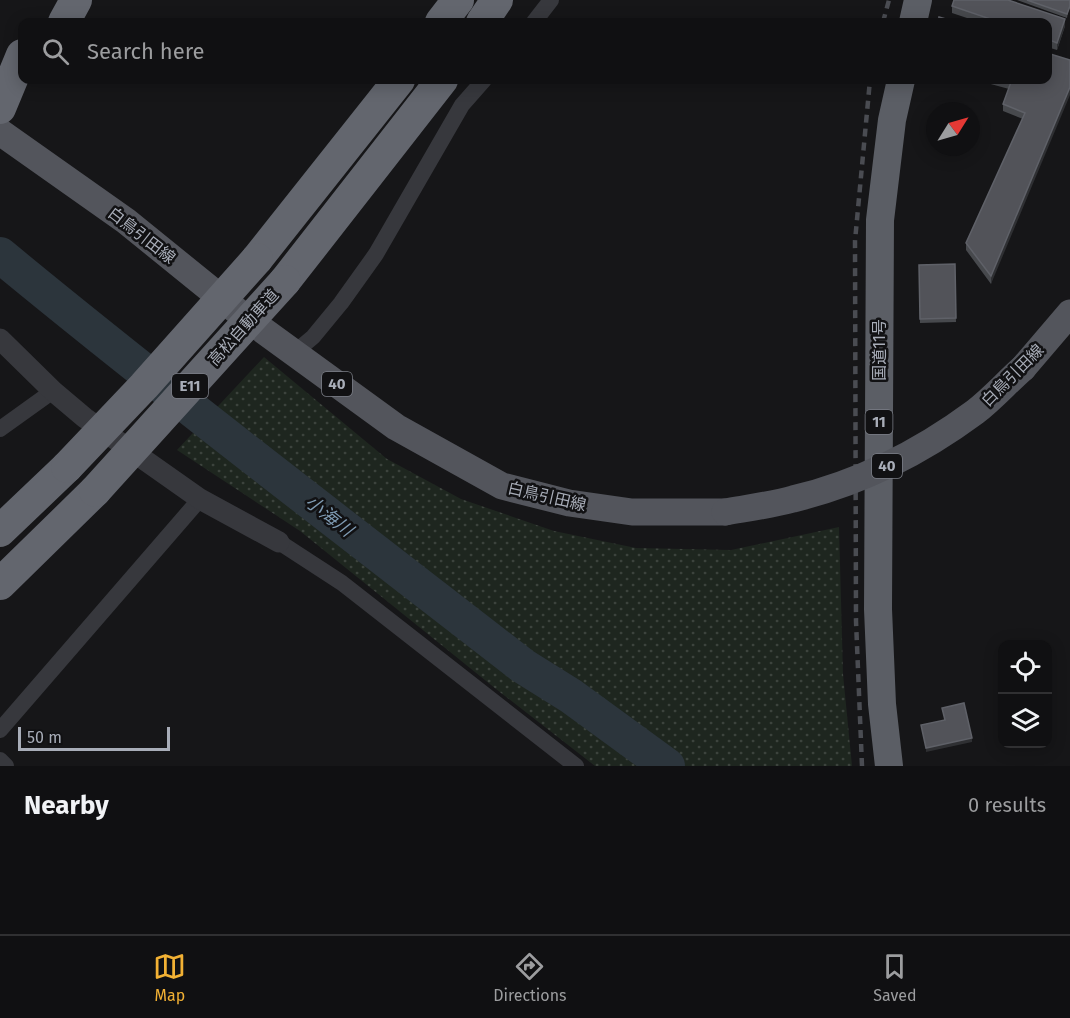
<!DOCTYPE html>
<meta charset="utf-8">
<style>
:root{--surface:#101012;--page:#19191b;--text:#f1f3f6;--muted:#9c9d9f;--line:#303032;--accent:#f2b134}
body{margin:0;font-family:"Fira Sans","Noto Sans JP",sans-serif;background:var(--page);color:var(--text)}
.controls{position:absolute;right:18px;bottom:18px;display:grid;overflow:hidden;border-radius:12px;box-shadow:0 3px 15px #0003}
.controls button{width:54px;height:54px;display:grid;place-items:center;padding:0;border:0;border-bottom:2px solid var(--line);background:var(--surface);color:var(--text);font:30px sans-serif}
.compass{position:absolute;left:926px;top:102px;width:54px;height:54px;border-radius:50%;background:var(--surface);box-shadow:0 3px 15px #0003;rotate:53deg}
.scale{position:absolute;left:18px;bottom:15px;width:152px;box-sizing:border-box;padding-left:6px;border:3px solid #a8adb8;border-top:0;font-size:16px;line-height:21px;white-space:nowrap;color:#a8adb8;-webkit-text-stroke:4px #111113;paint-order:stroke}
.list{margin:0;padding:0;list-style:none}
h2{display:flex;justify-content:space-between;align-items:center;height:78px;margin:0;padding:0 24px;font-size:26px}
h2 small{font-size:20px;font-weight:400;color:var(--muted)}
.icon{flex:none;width:33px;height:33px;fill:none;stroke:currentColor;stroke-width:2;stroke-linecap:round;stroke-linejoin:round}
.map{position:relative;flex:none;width:1070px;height:766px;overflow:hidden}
.search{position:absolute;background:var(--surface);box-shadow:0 3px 15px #0003;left:18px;right:18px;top:18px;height:66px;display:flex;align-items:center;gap:15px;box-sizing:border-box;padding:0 21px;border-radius:12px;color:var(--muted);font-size:22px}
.sheet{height:168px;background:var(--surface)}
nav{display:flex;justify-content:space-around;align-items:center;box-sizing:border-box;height:84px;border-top:2px solid var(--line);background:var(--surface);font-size:16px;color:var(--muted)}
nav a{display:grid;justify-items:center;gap:3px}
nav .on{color:var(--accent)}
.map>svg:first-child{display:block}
.grass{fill:url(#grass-dots)}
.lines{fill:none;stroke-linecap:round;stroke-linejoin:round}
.river{stroke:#2c353c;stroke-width:36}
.minor{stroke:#37383d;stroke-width:16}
.tertiary{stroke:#37383d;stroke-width:21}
.primary{stroke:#53555c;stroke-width:27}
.trunk{stroke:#5b5e65;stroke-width:28}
.motorway{stroke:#63666e;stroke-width:32}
.rail{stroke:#4a4c52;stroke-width:4.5;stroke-dasharray:8 6;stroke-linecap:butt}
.primary-bridge{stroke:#53555c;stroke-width:27}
.motorway-bridge{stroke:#63666e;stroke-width:32}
.wall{fill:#47494d}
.shaded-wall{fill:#2f3033}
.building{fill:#525359;stroke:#5f6168;stroke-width:1.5}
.labels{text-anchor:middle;stroke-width:5;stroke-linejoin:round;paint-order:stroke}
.shield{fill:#111113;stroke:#7b7e86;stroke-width:1.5}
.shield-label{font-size:15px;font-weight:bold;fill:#a8adb8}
.street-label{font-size:16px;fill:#a8adb8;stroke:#111113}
.water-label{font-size:18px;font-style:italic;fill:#7f9bb3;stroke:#111113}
</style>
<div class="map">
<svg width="1070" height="766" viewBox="0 0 1070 766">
<defs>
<pattern id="grass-dots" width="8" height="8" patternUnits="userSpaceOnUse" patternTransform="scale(1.5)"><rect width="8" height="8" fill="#1e261f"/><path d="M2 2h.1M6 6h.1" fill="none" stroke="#3c433d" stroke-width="1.8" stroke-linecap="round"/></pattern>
</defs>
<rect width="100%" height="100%" fill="#161618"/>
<polygon class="grass" points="264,357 387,459 461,499 554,531 636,548 731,550 839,527 843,674 852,766 595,766 496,689 300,531 177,450"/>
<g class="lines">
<path class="river" d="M0,255C171,396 348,530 523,666L571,696L667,766"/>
<g class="minor">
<polyline points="534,22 551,0"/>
<polyline points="294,353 313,337 341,303 376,254 462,105 484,80"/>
<polyline points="0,429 53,391"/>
<polyline points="279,542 342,583 576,766"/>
<polyline points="0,730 200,499"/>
<polyline points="0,760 6,766"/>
</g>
<polyline class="tertiary" points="0,339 53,391 85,418 200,499 279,542"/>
<g class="primary">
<polyline points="0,132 126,221 242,315 396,427 502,486 569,503 632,512 725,512"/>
<polyline points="1023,368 1070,313"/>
</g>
<g class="trunk">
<polyline points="913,22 918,0"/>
<polyline points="889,766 882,704 878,609 880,220 892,120 901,80"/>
</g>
<g class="motorway">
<polyline points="64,22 76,0"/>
<polyline points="441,22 458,0"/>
<polyline points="482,22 497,0"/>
<polyline points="0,108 22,55"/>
<polyline points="257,259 399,80"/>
<polyline points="285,281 442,80"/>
<polyline points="0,531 67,467"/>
<polyline points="0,584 95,491"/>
</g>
<g class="rail">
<polyline points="883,22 889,0"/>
<polyline points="862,766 856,621 855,241 870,80"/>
</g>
<path class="primary-bridge" d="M725,512C748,508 771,505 793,499C860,483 921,452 975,412C992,399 1007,382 1023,368"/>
<g class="motorway-bridge">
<polyline points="67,467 144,386 257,259"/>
<polyline points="95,491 285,281"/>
</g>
</g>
<g class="wall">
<polygon points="954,0 1008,0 1065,19 1065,26 1057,50 1047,47 1047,22 979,22 952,13 952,6"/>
<polygon points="1017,0 1070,0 1067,18"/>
<polygon points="976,80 1047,80 991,284 966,250 966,243 1023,119 1003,111 1003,104 1009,89"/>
<polygon points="955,264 956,322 920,323 919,265"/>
</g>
<g class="shaded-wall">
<polygon points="1065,19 1065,26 1057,50 1057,43"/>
<polygon points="1070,87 1070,95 991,284 991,276"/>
<polygon points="972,738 972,742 926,752 926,748"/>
</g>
<g class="building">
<polygon points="954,0 1008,0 1065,19 1057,43 1047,39 1047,22 999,22 952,6"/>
<polygon points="1027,0 1070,0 1070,6 1067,14"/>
<polygon points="939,17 956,22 938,22"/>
<polygon points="1047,53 1070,60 1070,87 991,276 966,243 1025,113 1003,104 1011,82 1002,80 1047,80"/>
<polygon points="955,264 956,318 920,319 919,265"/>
<polygon points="964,703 972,738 926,748 921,725 945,720 942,708"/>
</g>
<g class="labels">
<g class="shield">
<rect x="322" y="372" width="30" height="24" rx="4.5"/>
<rect x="172" y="374" width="36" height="24" rx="4.5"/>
<rect x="865.5" y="410" width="27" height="24" rx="4.5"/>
<rect x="872" y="454" width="30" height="24" rx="4.5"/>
</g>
<g class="shield-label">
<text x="337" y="389">40</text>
<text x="190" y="391">E11</text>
<text x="879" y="427">11</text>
<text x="887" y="471">40</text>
</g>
<g class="street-label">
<text transform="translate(142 235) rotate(38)" y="6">白鳥引田線</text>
<text transform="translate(243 327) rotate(-48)" y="6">高松自動車道</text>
<text transform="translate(879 350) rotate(-90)" y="6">国道11号</text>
<text transform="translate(1012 375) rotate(-45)" y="6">白鳥引田線</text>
<text transform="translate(547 496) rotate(13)" y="6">白鳥引田線</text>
</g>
<g class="water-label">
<text transform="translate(329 516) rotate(38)" y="6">小海川</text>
</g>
</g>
</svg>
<div class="controls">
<button><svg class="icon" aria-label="locate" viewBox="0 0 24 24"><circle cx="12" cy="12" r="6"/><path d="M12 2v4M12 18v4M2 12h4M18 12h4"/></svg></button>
<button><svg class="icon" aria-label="layers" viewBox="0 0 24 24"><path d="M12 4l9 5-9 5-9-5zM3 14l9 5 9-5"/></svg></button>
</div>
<svg class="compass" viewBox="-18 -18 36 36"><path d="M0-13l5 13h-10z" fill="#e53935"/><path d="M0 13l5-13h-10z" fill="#9c9d9f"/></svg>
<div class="scale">50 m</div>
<div class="search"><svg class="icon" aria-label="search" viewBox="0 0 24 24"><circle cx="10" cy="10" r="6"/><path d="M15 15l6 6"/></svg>Search here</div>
</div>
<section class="sheet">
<h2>Nearby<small>0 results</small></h2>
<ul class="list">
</ul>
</section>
<nav>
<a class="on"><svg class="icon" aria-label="map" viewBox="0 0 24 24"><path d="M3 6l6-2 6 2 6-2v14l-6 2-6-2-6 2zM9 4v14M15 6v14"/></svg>Map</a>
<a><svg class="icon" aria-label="directions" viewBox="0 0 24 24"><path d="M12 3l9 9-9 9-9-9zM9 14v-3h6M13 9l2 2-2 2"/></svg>Directions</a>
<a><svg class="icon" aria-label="saved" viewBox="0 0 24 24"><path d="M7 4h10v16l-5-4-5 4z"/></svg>Saved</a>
</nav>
